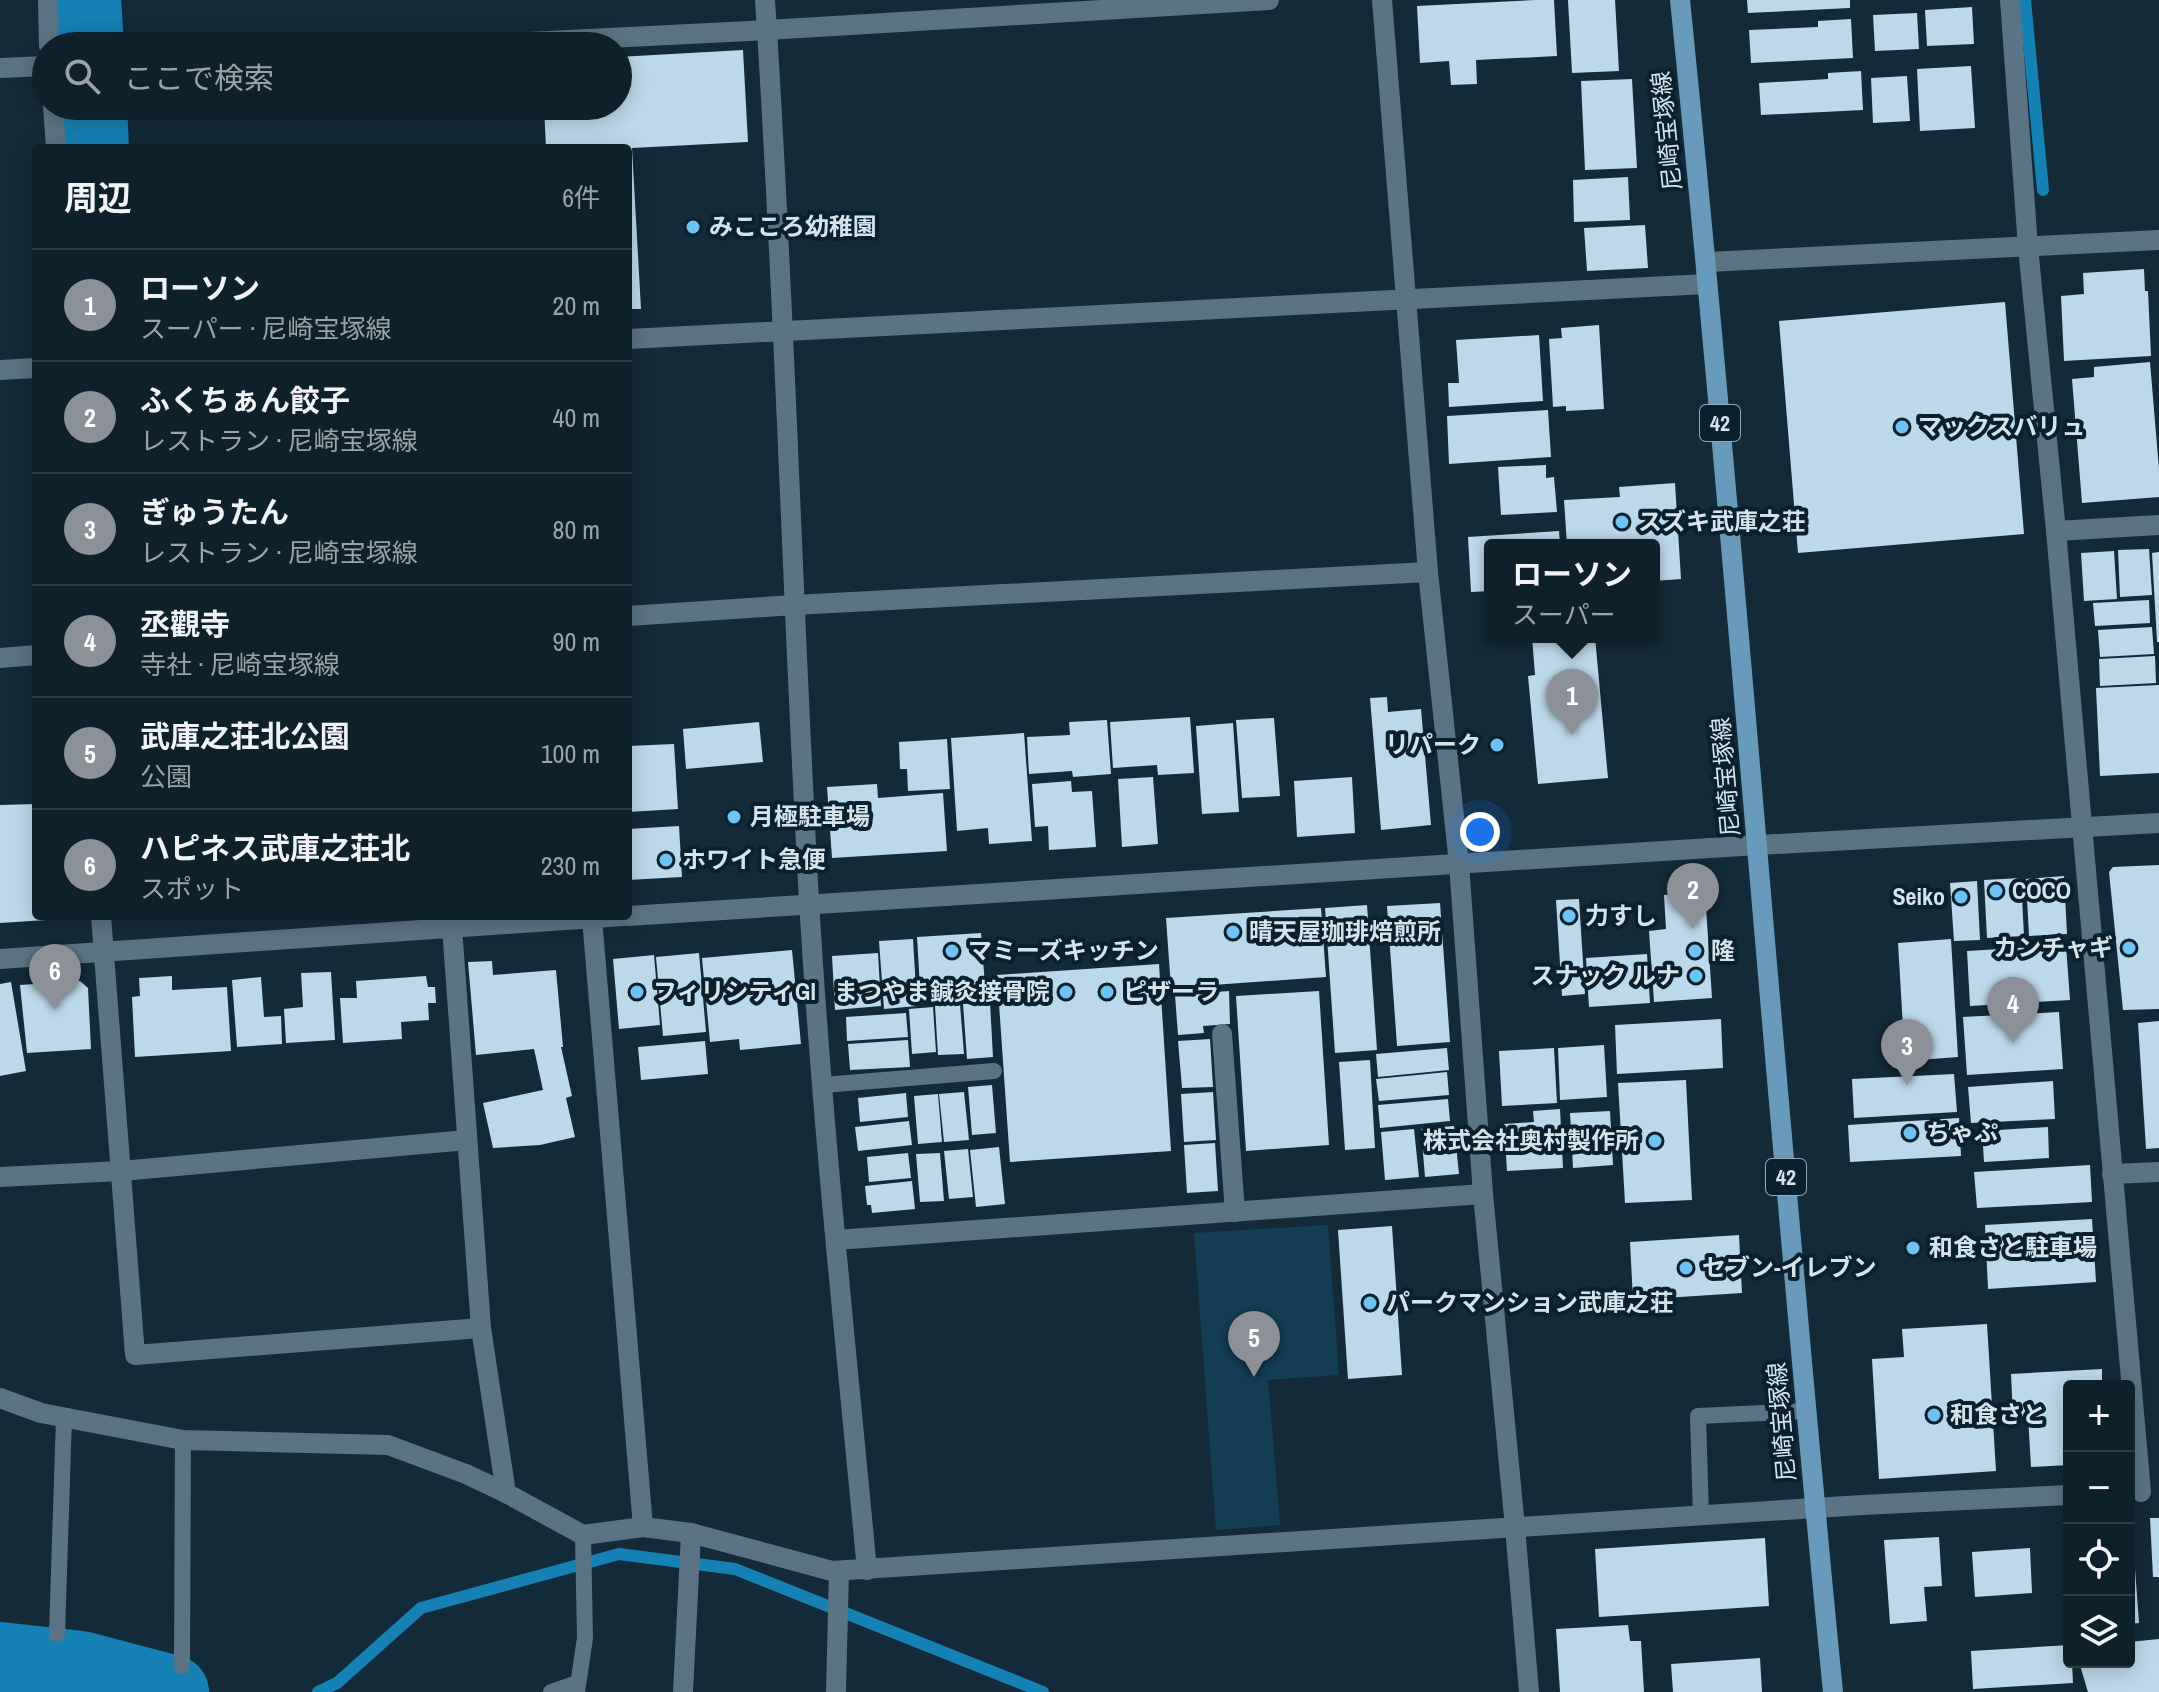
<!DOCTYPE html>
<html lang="ja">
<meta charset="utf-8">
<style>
:root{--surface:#0e202a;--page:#172832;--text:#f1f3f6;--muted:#9ba3a8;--line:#2e3e47;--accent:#8c9099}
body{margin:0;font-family:"Archivo Narrow","Noto Sans JP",sans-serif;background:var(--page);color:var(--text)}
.controls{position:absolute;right:24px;bottom:24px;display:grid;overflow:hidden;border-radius:8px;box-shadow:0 4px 20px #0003}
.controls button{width:72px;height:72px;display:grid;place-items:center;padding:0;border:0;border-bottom:2px solid var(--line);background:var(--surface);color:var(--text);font:40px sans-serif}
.you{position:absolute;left:1480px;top:832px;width:28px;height:28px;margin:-20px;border:6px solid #fff;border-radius:50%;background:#1a73e8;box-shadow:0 0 0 12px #1a73e833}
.badge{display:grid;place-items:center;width:52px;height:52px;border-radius:50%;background:var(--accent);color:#fff;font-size:26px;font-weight:700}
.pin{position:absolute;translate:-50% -66px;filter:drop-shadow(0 2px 4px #0008)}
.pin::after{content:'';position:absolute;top:42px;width:28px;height:24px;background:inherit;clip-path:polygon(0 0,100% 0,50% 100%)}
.popup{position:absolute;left:1484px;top:539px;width:176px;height:104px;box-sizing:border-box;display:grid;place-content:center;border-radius:8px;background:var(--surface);filter:drop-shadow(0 2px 6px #0005);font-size:26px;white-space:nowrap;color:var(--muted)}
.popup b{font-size:30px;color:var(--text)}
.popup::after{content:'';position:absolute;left:50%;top:100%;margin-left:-16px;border:16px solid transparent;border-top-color:var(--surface)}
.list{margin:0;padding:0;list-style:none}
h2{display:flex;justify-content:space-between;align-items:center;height:104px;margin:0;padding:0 32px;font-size:34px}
h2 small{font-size:26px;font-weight:400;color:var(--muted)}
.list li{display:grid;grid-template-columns:52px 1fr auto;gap:24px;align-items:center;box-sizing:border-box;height:112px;padding:0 32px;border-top:2px solid var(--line)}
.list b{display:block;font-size:30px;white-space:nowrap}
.list p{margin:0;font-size:26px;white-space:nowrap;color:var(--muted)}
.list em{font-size:26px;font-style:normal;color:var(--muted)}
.icon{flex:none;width:44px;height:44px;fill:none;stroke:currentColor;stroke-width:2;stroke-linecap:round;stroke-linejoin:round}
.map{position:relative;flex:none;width:2159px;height:1692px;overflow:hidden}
.search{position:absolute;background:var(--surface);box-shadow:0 4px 20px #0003;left:32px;top:32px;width:600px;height:88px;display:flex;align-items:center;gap:20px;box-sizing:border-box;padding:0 28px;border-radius:44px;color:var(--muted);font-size:30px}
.panel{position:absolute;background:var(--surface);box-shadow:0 4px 20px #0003;left:32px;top:144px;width:600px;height:776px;border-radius:8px}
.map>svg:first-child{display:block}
.green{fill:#133e56}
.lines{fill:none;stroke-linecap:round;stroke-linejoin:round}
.stream{stroke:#1681b4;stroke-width:12}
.river{stroke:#1681b4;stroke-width:74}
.building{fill:#bcd8eb}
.service{stroke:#5b7485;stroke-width:16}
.minor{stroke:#5b7485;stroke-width:20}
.tertiary{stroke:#5b7485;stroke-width:20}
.primary{stroke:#679abb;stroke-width:20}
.poi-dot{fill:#6fc2f4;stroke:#09202e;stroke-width:3}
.labels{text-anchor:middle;stroke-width:8;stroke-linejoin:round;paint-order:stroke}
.shield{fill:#09202e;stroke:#98a8b3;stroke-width:2}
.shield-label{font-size:22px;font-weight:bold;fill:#d5e3ec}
.street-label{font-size:24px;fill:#d5e3ec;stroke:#09202e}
.poi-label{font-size:24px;font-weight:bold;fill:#d5e3ec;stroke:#09202e;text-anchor:start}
</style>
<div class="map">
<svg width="2159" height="1692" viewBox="0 0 2159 1692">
<rect width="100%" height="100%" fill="#132a38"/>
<polygon class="green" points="1328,1225 1339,1375 1268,1380 1280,1525 1216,1530 1194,1233"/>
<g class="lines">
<g class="stream">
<polyline points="2025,0 2043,190"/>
<polyline points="318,1692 337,1683 421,1608 619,1554 735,1569 1043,1692"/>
</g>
<g class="river">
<polyline points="84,0 87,46"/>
<polyline points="90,106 92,148"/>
<polyline points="0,1659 81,1668 172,1692"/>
</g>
</g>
<g class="building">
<polygon points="1536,0 1554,0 1557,56 1476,60 1477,84 1451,85 1449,61 1420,63 1417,6"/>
<polygon points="1568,0 1615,0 1619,71 1572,73"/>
<polygon points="1747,0 1850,0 1850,8 1748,13"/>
<polygon points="1972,7 1974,44 1927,46 1925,10"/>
<polygon points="1917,13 1919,49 1875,51 1873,15"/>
<polygon points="1851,19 1853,58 1751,63 1749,30 1818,27 1818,21"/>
<polygon points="743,50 748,142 632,148 641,309 628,309 628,148 546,148 544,106 618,106 618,57"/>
<polygon points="1971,66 1975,128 1920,131 1917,69"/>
<polygon points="1861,71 1863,110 1761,115 1759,83 1828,79 1828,73"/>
<polygon points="1907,76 1910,121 1873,123 1871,78"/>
<polygon points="1632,79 1637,168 1585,170 1581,81"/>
<polygon points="1628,177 1630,220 1574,222 1573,180"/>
<polygon points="1645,225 1648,268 1587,271 1584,228"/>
<polygon points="2144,269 2145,291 2148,291 2151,356 2064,361 2061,296 2084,294 2083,273"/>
<polygon points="2005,302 2024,534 1798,553 1779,321"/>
<polygon points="1599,325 1604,409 1566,411 1566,406 1553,407 1549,339 1562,338 1561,328"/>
<polygon points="1539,335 1543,401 1449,407 1448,383 1459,383 1456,340"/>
<polygon points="2150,362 2159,469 2159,497 2082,503 2072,379 2094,377 2094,367"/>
<polygon points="1548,410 1551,457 1449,464 1447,416"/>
<polygon points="1546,465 1546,478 1554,477 1557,512 1501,515 1498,467"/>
<polygon points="1675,483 1681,579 1654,581 1654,545 1567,545 1564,500 1620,497 1619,487"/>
<polygon points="1559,531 1560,545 1490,545 1490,591 1471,592 1468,537"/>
<polygon points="2149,549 2152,595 2120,597 2118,550"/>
<polygon points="2114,551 2117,599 2084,601 2081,553"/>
<polygon points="2159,552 2159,642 2157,642 2152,553"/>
<polygon points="2149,600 2150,623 2095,626 2093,603"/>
<polygon points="2152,627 2154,654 2100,657 2098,630"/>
<polygon points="1532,637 1595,637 1608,778 1538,784 1528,676 1535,675"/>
<polygon points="2155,656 2156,683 2100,686 2099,659"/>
<polygon points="2159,685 2159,773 2100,776 2096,688"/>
<polygon points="1387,697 1388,712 1421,709 1431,825 1381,830 1370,698"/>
<polygon points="1190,717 1194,773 1158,775 1157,765 1113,768 1110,722"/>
<polygon points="1274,718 1280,796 1242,798 1236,720"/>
<polygon points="1107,720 1111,774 1073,777 1072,771 1029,774 1027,737 1070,735 1069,722"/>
<polygon points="759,722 763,762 686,769 683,729"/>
<polygon points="1233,723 1239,812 1202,814 1196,726"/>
<polygon points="1024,733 1032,841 989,844 988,828 957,831 951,738"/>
<polygon points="947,739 950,789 908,791 907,769 900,769 899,742"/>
<polygon points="674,744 678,809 628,812 628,746"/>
<polygon points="1153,777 1158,844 1122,847 1118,779"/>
<polygon points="1352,777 1355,833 1297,837 1294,781"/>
<polygon points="1071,781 1072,792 1092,791 1096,847 1049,850 1048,826 1035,827 1032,784"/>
<polygon points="877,784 878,798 943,793 947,851 832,858 827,787"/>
<polygon points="36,804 36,916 62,916 62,919 0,923 0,805"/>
<polygon points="679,826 682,877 628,880 628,829"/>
<polygon points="2159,865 2159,1009 2123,1010 2109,872 2113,867"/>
<polygon points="2064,876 2067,934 2029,936 2026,879"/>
<polygon points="2021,878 2024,936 1987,938 1984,880"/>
<polygon points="1977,881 1980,940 1954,941 1950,883"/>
<polygon points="1687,893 1706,907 1712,998 1654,1002 1649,931 1666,929 1664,895"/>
<polygon points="1579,899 1585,994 1562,996 1556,900"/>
<polygon points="1440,903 1450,1042 1397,1046 1387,906"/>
<polygon points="1367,905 1377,1050 1335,1053 1325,908"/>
<polygon points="1321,908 1326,977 1171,988 1166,918"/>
<polygon points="981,933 986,999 921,1004 917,937"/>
<polygon points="913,939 917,1006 884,1009 879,941"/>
<polygon points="1951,939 1958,1057 1905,1061 1898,943"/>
<polygon points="2066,945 2070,1000 1970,1006 1967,951"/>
<polygon points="792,950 801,1044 740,1050 739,1039 710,1042 702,958"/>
<polygon points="699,953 706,1032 663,1036 656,957"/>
<polygon points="878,953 881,1006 835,1010 832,956"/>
<polygon points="1647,954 1650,1003 1589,1007 1586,958"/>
<polygon points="654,955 660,1025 619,1029 613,959"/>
<polygon points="492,961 493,975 556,970 563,1047 561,1047 572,1096 566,1098 575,1137 540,1145 493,1148 483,1103 543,1090 534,1049 476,1055 468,962"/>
<polygon points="1159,964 1171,1151 1010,1162 997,975"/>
<polygon points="331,972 335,1040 286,1043 284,1009 303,1007 301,973"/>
<polygon points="172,976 172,990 227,987 231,1051 135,1057 132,997 140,996 139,978"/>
<polygon points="426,976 428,987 435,987 436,1003 428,1003 429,1020 401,1022 402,1039 343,1043 340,998 357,998 356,981"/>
<polygon points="261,977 264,1017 281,1016 282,1044 237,1047 232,980"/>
<polygon points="80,981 88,988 91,1049 27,1053 20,985"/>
<polygon points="11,982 26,1071 0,1076 0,984"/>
<polygon points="1229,991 1230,1024 1203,1026 1204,1033 1178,1035 1175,995"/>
<polygon points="1319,991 1329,1145 1246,1151 1236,996"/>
<polygon points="990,1002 993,1057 967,1059 963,1004"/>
<polygon points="960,1004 964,1054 938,1055 935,1006"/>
<polygon points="933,1007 936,1052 912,1054 909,1009"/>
<polygon points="2059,1012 2063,1069 1967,1075 1963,1017"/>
<polygon points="906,1013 908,1037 847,1041 846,1017"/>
<polygon points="1721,1019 1723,1068 1617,1074 1615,1025"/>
<polygon points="2159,1021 2159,1148 2146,1149 2138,1023"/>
<polygon points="1210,1039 1213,1087 1182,1088 1178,1041"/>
<polygon points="908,1040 910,1067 850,1070 848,1044"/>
<polygon points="705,1041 708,1074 641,1080 638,1047"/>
<polygon points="1604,1045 1607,1097 1560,1100 1558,1048"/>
<polygon points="1447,1048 1449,1070 1378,1077 1376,1054"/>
<polygon points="1554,1048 1557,1103 1502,1106 1499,1051"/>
<polygon points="1370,1060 1375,1148 1345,1150 1339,1062"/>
<polygon points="1447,1072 1449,1095 1379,1101 1376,1079"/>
<polygon points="1954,1074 1957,1112 1854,1118 1852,1079"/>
<polygon points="1686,1080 1692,1200 1625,1203 1618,1083"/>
<polygon points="2053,1081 2055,1119 1971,1123 1968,1087"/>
<polygon points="992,1085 996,1133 972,1135 968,1087"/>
<polygon points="964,1092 969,1140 944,1142 939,1094"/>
<polygon points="1213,1092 1216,1140 1184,1142 1181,1094"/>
<polygon points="906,1093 908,1117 860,1122 858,1098"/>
<polygon points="938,1094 942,1142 918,1144 914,1096"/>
<polygon points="1448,1099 1450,1121 1380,1128 1378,1105"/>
<polygon points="1560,1109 1563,1168 1507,1171 1504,1124 1534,1122 1533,1111"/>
<polygon points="1610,1111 1613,1165 1573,1168 1570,1113"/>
<polygon points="1959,1118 1961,1156 1850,1162 1848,1125"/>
<polygon points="909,1121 912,1145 858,1151 855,1127"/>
<polygon points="1454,1126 1459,1174 1425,1177 1421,1129"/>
<polygon points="2048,1127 2049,1158 1984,1162 1982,1131"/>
<polygon points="1414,1129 1419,1177 1385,1180 1381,1132"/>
<polygon points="1215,1143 1218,1191 1187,1193 1184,1145"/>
<polygon points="999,1147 1005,1204 976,1207 970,1150"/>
<polygon points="968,1149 973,1197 949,1199 944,1151"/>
<polygon points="908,1153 911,1178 869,1182 867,1157"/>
<polygon points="940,1153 944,1201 920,1202 916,1154"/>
<polygon points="2090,1165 2092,1202 1977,1208 1974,1172"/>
<polygon points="912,1181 915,1209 872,1213 871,1205 867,1205 865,1186"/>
<polygon points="2092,1219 2096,1282 1988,1289 1985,1225"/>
<polygon points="1392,1226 1402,1375 1348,1379 1338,1230"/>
<polygon points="1739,1235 1742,1293 1633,1300 1630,1242"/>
<polygon points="1987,1324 1996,1471 1879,1479 1872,1359 1904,1357 1902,1329"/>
<polygon points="2102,1369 2102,1386 2069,1386 2069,1465 2031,1467 2028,1416 2013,1417 2011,1374"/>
<polygon points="2150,1518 2159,1518 2159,1577 2153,1577"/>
<polygon points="1939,1537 1942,1586 1924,1587 1927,1621 1890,1624 1884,1540"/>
<polygon points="1765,1538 1769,1606 1599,1617 1595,1549"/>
<polygon points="2030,1548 2032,1593 1975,1597 1972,1552"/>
<polygon points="2134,1555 2139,1623 2129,1624 2129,1556"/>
<polygon points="1628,1625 1630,1641 1641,1641 1644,1692 1560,1692 1556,1629"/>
<polygon points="2159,1639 2159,1692 2088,1692 2079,1662 2129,1662 2129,1642"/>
<polygon points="2069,1645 2069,1662 2072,1662 2073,1683 1973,1689 1971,1651"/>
<polygon points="1760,1658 1762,1692 1673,1692 1671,1664"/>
</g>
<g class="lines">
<g class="service">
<polyline points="823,1085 994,1071"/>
<polyline points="1701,1516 1698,1416 1807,1411"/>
<polyline points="57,1634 64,1418"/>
<polyline points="182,1666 183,1440"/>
<polyline points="551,1692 577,1683"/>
<polyline points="577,1692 585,1638 583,1535"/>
</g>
<g class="minor">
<polyline points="48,0 49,46"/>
<path d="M765,0C785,300 792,600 809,900C822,1124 846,1347 867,1570"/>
<polyline points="1382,0 1428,572 1459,864 1483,1194 1515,1527 1529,1692"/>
<polyline points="2010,0 2028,247 2056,531 2141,1492"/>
<polyline points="447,46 767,30 1269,0"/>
<polyline points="0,68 46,66"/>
<polyline points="53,106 56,148"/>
<polyline points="628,339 1707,284"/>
<polyline points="0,370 36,368"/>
<polyline points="2056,531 2159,525"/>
<polyline points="628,616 794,605 1428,572"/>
<polyline points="0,658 36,655"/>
<polyline points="101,916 135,1355 481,1328"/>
<polyline points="592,918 643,1527"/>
<polyline points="452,927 481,1328 506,1493"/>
<polyline points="1222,1034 1235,1212"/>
<polyline points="2112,1174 2159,1172"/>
<polyline points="0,1177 121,1171 467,1140"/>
<polyline points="836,1240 1483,1194"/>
<polyline points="0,1398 41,1413 183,1440 388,1445 466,1474 506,1493 583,1535 643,1527 691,1533 832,1571 1862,1505 2069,1495"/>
<polyline points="683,1692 691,1533"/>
<polyline points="836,1692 839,1571"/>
</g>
<g class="tertiary">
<polyline points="1707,262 2159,240"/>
<polyline points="628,916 1758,845 2159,823"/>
<polyline points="0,959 623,916"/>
</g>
<path class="primary" d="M1680,0C1737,563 1777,1128 1833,1692"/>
</g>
<g class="poi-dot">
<circle cx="693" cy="227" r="8"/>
<circle cx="1902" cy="427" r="8"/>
<circle cx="1622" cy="522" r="8"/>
<circle cx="1497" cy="745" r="8"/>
<circle cx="734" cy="817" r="8"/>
<circle cx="666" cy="860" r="8"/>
<circle cx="1996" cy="891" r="8"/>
<circle cx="1961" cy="897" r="8"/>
<circle cx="1569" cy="916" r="8"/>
<circle cx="1233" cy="932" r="8"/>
<circle cx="2129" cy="948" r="8"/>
<circle cx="952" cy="951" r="8"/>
<circle cx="1695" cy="951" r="8"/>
<circle cx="1696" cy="976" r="8"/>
<circle cx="637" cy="992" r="8"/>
<circle cx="1066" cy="992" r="8"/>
<circle cx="1107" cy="992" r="8"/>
<circle cx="1910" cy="1133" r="8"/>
<circle cx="1655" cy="1141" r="8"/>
<circle cx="1913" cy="1248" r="8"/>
<circle cx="1686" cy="1268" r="8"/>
<circle cx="1370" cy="1303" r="8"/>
<circle cx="1934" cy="1415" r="8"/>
</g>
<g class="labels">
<g class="shield">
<rect x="1700" y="405" width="40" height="36" rx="6"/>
<rect x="1766" y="1159" width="40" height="36" rx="6"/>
</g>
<g class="shield-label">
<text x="1720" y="431">42</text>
<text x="1786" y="1185">42</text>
</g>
<g class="street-label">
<text transform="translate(1667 131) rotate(-96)" y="8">尼崎宝塚線</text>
<text transform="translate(1726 777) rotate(-95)" y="8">尼崎宝塚線</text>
<text transform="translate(1782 1422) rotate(-95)" y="8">尼崎宝塚線</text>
</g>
<g class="poi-label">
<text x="709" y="235">みこころ幼稚園</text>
<text x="1918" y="435">マックスバリュ</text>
<text x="1638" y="530">スズキ武庫之荘</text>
<text x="1481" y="753" text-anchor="end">リパーク</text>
<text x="750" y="825">月極駐車場</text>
<text x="682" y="868">ホワイト急便</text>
<text x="2012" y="899">COCO</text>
<text x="1945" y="905" text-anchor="end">Seiko</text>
<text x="1585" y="924">力すし</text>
<text x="1249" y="940">晴天屋珈琲焙煎所</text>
<text x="2113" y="956" text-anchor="end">カンチャギ</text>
<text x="968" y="959">マミーズキッチン</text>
<text x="1711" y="959">隆</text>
<text x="1680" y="984" text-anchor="end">スナック ルナ</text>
<text x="653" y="1000">フィリシティGI</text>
<text x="1050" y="1000" text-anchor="end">まつやま鍼灸接骨院</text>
<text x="1123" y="1000">ピザーラ</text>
<text x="1926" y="1141">ちゃぷ</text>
<text x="1639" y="1149" text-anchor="end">株式会社奥村製作所</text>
<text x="1929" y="1256">和食さと駐車場</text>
<text x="1702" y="1276">セブン-イレブン</text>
<text x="1386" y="1311">パークマンション武庫之荘</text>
<text x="1950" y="1423">和食さと</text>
</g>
</g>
</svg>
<div class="controls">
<button>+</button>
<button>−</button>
<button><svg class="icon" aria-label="locate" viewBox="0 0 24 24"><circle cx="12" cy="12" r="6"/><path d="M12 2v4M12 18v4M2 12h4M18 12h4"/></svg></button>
<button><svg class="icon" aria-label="layers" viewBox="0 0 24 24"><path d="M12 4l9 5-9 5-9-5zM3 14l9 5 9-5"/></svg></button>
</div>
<div class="you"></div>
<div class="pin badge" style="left:1572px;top:735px">1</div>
<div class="popup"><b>ローソン</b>スーパー</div>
<div class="pin badge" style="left:1693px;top:929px">2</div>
<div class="pin badge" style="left:1907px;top:1085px">3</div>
<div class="pin badge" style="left:2013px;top:1043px">4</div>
<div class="pin badge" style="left:1254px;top:1377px">5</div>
<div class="pin badge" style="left:55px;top:1010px">6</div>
<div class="search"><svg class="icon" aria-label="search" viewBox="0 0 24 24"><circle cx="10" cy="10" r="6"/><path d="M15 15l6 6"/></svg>ここで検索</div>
<section class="panel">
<h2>周辺<small>6件</small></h2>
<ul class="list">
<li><span class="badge">1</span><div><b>ローソン</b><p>スーパー · 尼崎宝塚線</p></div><em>20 m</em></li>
<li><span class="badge">2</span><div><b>ふくちぁん餃子</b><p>レストラン · 尼崎宝塚線</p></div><em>40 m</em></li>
<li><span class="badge">3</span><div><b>ぎゅうたん</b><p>レストラン · 尼崎宝塚線</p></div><em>80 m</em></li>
<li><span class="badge">4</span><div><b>丞觀寺</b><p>寺社 · 尼崎宝塚線</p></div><em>90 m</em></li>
<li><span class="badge">5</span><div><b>武庫之荘北公園</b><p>公園</p></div><em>100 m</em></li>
<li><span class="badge">6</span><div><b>ハピネス武庫之荘北</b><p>スポット</p></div><em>230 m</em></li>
</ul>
</section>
</div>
